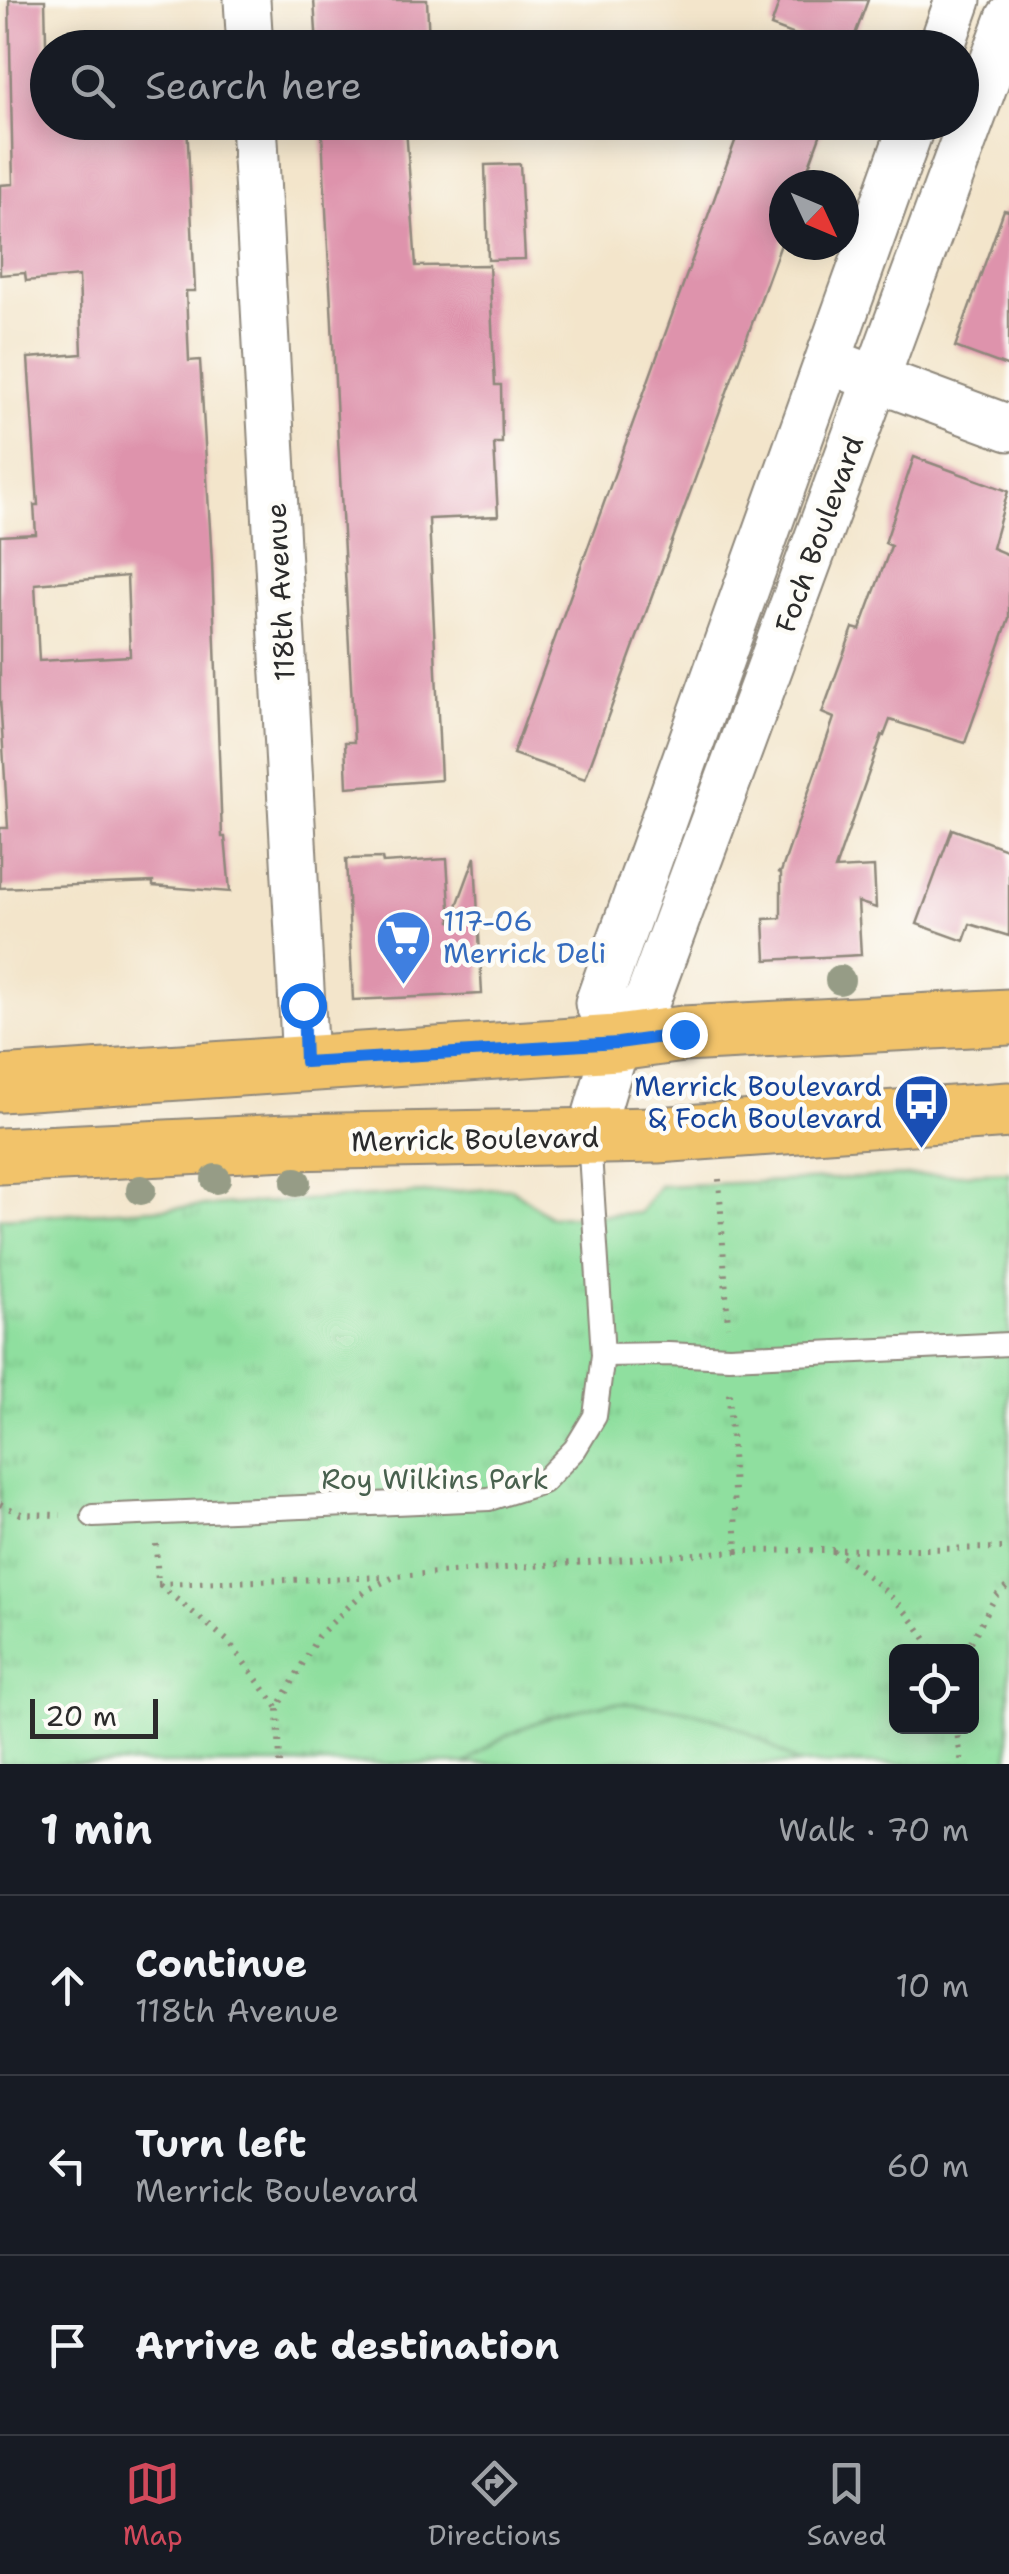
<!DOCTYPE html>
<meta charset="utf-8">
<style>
:root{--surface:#171b24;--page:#20242c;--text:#f1f3f6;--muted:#9ea1a6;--line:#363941;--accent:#d1495b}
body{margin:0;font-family:"Shantell Sans",sans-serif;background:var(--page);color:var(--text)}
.controls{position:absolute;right:30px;bottom:30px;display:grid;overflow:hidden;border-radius:15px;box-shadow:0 5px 25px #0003}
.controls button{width:90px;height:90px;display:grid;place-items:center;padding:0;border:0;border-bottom:2px solid var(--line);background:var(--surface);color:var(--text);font:50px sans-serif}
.compass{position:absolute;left:769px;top:170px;width:90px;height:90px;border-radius:50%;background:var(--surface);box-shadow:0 5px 25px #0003;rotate:134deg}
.scale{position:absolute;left:30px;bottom:25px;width:128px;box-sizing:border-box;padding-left:10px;border:5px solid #2b2b2b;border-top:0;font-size:28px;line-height:35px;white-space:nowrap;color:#2b2b2b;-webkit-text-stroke:8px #fdfcf7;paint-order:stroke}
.stop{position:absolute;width:30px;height:30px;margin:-22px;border:8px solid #1a73e8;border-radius:50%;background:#fff}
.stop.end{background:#1a73e8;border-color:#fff;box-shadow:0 2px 10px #0008}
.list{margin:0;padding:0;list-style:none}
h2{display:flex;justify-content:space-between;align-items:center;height:130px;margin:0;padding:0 40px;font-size:42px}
h2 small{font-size:32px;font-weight:400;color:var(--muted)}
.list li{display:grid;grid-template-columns:65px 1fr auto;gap:30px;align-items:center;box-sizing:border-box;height:180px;padding:0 40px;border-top:2px solid var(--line)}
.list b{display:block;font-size:38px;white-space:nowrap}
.list p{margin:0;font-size:32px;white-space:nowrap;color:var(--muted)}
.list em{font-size:32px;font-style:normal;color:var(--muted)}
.icon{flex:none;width:55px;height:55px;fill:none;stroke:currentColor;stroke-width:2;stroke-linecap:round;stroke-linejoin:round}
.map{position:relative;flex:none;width:1009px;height:1764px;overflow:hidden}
.search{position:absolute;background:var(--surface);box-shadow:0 5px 25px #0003;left:30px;right:30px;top:30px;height:110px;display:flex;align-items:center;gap:25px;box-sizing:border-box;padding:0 35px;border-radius:55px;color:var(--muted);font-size:38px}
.sheet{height:670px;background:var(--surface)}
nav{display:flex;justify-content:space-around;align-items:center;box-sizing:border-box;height:140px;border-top:2px solid var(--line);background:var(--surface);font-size:28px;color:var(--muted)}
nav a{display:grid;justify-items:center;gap:5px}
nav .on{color:var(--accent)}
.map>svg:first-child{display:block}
.park{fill:url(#park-tufts);stroke:#5d8565;stroke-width:2.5;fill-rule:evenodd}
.garden{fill:#8fdf9f;stroke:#5d8565;stroke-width:2.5}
.building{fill:#de93ac;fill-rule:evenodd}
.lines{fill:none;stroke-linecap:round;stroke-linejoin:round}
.service-casing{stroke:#8f887b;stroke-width:26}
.minor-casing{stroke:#8f887b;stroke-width:49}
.primary-casing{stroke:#8f887b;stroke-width:59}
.path{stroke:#8f887b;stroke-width:6;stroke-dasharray:2.5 8;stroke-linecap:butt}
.service{stroke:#fff;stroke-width:22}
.minor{stroke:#fff;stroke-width:45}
.primary{stroke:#f2c36a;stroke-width:55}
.tree{fill:#969c86}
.route{stroke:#1a73e8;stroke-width:12}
.labels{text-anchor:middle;stroke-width:9;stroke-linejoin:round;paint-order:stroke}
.street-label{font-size:28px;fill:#2b2b2b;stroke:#fdfcf7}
.shop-label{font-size:28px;fill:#366cbe;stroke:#fdfcf7;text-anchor:start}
.transit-label{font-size:28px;fill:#164399;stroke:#fdfcf7;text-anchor:end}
.park-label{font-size:28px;fill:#49614e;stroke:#fdfcf7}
</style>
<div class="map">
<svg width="1009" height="1764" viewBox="0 0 1009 1764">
<defs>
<pattern id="park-tufts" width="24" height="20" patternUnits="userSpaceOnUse" patternTransform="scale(2.5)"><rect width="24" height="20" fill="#8fdf9f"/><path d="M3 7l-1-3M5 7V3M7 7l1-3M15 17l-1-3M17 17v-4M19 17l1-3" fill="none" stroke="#7cc089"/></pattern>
</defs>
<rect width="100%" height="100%" fill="#fdfcf7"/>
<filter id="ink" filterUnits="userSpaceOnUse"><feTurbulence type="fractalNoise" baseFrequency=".01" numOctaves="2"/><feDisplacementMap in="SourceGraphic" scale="20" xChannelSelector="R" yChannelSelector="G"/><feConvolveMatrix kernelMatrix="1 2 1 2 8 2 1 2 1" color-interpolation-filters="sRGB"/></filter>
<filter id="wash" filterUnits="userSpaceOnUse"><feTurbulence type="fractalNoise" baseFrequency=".0048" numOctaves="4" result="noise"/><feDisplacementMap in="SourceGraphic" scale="40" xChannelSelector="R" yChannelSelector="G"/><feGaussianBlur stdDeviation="2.25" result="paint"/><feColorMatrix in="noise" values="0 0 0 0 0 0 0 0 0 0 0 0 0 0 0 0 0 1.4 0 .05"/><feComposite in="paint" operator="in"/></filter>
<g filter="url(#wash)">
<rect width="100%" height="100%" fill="#f3e5cb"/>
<path class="park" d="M1009,1172V1764H0V1218L511,1188L550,1217L639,1213L659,1186ZM896,1651H972V1726H896Z"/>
<path class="garden" d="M613,1703C689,1705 736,1718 798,1764H681L634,1758L588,1764H466C507,1727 559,1712 613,1703Z"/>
<g id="blocks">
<g class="building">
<path d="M9,0H45L48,122H187L195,291H186L189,361L200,360L212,562L222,837H225L230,892L153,886V882L0,888V828H8L0,698V536L36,534L34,505H38L28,358L82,354L79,276L26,281L25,273L0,275V185L13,184ZM127,576L130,656L39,661L35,584Z"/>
<polygon points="314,0 427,0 429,42 400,44 401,48 317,48"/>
<polygon points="780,0 868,0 850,48 830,48 771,26"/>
<polygon points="742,122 825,122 802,185 784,185 784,236 585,779 513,754"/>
<polygon points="406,128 416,266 489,265 495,385 501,385 502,443 494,443 498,516 429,519 441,780 347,787 345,742 354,742 322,134"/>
<polygon points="520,164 525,259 488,260 485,165"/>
<polygon points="1004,210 1009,211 1009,367 955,347"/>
<polygon points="914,457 1008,491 992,548 1009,555 1009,618 965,743 890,720 884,736 882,735 835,869 874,867 876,908 858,902 861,955 766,960 764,919 781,918 781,873 778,872 781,872 834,718 822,713 853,628 860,630 891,546 885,543"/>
<polygon points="952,829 1009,850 1009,936 970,924 964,941 917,924"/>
<polygon points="475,857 482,994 353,1000 346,859 382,858 383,863 447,859 451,922"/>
</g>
</g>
</g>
<g filter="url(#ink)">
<use href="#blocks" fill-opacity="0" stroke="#8f887b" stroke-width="2.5"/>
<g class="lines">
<defs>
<g id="service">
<polyline points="603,1355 668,1354 729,1357 1009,1344"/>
<polyline points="93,1516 489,1499 543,1482 575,1449 595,1416 603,1355 589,1138"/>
</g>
<g id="minor">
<polyline points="247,0 250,48"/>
<polyline points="941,48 958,0"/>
<polyline points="254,122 305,1062"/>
<polyline points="847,368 1009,428"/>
<polyline points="617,1043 598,1003 913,122"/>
<polyline points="589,1138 617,1043 648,998 1009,18"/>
</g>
<g id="primary">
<polyline points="0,1084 617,1043 683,1034 1009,1017"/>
<polyline points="0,1156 287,1142 657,1135 1009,1110"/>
</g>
</defs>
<use href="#service" class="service-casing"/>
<use href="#minor" class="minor-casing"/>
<use href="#primary" class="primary-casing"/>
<g class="path">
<polyline points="719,1179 728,1326"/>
<polyline points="0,1504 21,1514 61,1515"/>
<polyline points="156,1544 158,1584 228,1641 278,1708"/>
<polyline points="737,1551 1009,1548"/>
<path d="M833,1551C874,1578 909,1608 933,1651"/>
<polyline points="158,1584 389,1577"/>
<polyline points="966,1651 996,1596 1009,1585"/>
<polyline points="956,1726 962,1764"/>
<polyline points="280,1764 278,1708 318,1636 365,1591 396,1576 737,1551 729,1393"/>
</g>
<use href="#service" class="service"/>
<use href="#minor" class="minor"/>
<use href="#primary" class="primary"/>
</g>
<g class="tree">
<circle cx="840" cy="980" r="15"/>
<circle cx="216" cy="1179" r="15"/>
<circle cx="296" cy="1182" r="15"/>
<circle cx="141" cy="1190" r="15"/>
</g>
</g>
<g class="lines" filter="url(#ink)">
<polyline class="route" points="303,1005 305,1062 618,1043 684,1034"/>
</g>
<defs>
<symbol id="supermarket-pin" viewBox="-11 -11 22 30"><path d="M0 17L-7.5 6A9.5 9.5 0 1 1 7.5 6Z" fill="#3f7fe0" stroke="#fdfcf7"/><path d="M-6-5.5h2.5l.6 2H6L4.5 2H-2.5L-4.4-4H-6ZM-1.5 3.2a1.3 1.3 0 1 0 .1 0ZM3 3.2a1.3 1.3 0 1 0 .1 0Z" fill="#fff"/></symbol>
<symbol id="bus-pin" viewBox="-11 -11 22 30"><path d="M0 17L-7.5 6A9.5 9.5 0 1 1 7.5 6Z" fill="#1a4fb4" stroke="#fdfcf7"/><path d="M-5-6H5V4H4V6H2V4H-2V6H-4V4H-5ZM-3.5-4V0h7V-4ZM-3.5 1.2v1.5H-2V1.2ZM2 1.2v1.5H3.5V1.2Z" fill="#fff"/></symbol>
</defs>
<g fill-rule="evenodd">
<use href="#supermarket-pin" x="372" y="906" width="63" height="86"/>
<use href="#bus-pin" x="890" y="1070" width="63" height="86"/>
</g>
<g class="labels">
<g class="street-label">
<text transform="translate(819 534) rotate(-70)" y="10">Foch Boulevard</text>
<text transform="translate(280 592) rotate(-93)" y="10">118th Avenue</text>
<text transform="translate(475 1139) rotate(-1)" y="10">Merrick Boulevard</text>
</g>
<g class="shop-label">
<text x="443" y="931">117-06<tspan x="443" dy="32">Merrick Deli</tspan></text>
</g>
<g class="transit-label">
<text x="882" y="1096">Merrick Boulevard<tspan x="882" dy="32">&amp; Foch Boulevard</tspan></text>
</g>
<g class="park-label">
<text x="435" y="1489">Roy Wilkins Park</text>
</g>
</g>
</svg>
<div class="controls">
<button><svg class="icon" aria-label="locate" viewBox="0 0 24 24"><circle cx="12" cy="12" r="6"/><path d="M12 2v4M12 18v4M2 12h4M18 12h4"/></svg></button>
</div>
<svg class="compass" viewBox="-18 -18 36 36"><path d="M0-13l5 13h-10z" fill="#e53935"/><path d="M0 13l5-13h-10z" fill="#9ea1a6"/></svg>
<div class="scale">20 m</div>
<div class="stop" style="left:303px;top:1005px"></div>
<div class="stop end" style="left:684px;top:1034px"></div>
<div class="search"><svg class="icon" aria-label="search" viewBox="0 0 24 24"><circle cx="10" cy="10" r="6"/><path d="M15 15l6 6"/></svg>Search here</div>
</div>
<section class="sheet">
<h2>1 min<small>Walk · 70 m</small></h2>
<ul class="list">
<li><svg class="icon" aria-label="ahead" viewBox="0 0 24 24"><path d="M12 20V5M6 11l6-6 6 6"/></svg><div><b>Continue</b><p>118th Avenue</p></div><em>10 m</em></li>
<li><svg class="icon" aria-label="left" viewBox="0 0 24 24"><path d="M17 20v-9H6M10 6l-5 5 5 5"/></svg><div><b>Turn left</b><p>Merrick Boulevard</p></div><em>60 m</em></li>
<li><svg class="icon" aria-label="arrive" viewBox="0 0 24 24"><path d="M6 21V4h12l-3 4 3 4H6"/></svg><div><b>Arrive at destination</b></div></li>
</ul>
</section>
<nav>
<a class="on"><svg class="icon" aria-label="map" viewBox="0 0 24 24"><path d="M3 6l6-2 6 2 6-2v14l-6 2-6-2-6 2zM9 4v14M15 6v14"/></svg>Map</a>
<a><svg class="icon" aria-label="directions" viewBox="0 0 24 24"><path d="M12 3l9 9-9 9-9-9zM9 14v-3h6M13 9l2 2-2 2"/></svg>Directions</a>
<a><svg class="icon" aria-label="saved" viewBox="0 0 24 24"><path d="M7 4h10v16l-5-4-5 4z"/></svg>Saved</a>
</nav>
